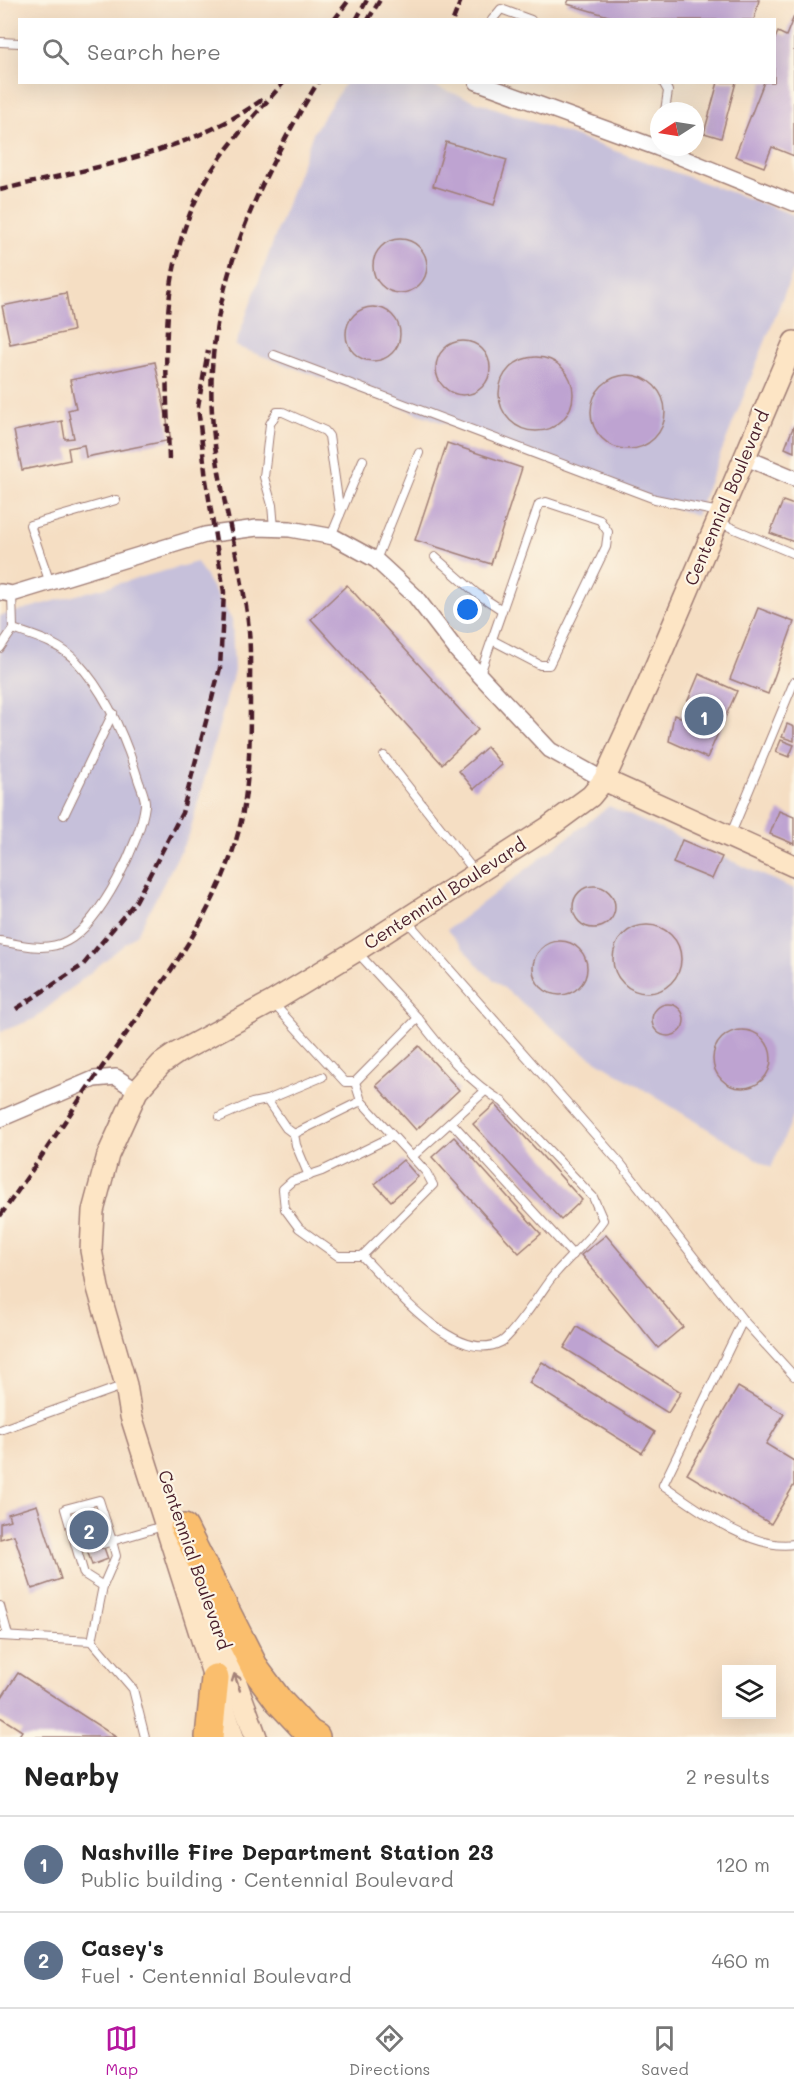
<!DOCTYPE html>
<meta charset="utf-8">
<style>
:root{--surface:#fff;--page:#f6f6f6;--text:#222;--muted:#767676;--line:#e0e0e0;--accent:#b5179e}
body{margin:0;font-family:Mali,sans-serif;background:var(--page);color:var(--text)}
.controls{position:absolute;right:18px;bottom:18px;display:grid;overflow:hidden;border-radius:0px;box-shadow:0 6px 24px #0002}
.controls button{width:54px;height:54px;display:grid;place-items:center;padding:0;border:0;border-bottom:2px solid var(--line);background:var(--surface);color:var(--text);font:30px sans-serif}
.compass{position:absolute;left:650px;top:102px;width:54px;height:54px;border-radius:50%;background:var(--surface);box-shadow:0 6px 24px #0002;rotate:258deg}
.you{position:absolute;left:468px;top:610px;width:21px;height:21px;margin:-15px;border:4px solid #fff;border-radius:50%;background:#1a73e8;box-shadow:0 0 0 9px #1a73e833}
.badge{display:grid;place-items:center;width:39px;height:39px;border-radius:50%;background:var(--accent);color:#fff;font-size:20px;font-weight:700}
.pin{position:absolute;translate:-50% -50%;border:3px solid #fff;box-shadow:0 2px 6px #0006}
.list{margin:0;padding:0;list-style:none}
h2{display:flex;justify-content:space-between;align-items:center;height:78px;margin:0;padding:0 24px;font-size:26px}
h2 small{font-size:20px;font-weight:400;color:var(--muted)}
.list li{display:grid;grid-template-columns:39px 1fr auto;gap:18px;align-items:center;box-sizing:border-box;height:96px;padding:0 24px;border-top:2px solid var(--line)}
.list b{display:block;font-size:22px;white-space:nowrap}
.list p{margin:0;font-size:20px;white-space:nowrap;color:var(--muted)}
.list em{font-size:20px;font-style:normal;color:var(--muted)}
.icon{flex:none;width:33px;height:33px;fill:none;stroke:currentColor;stroke-width:2;stroke-linecap:round;stroke-linejoin:round}
.map{position:relative;flex:none;width:794px;height:1737px;overflow:hidden}
.search{position:absolute;background:var(--surface);box-shadow:0 6px 24px #0002;left:18px;right:18px;top:18px;height:66px;display:flex;align-items:center;gap:15px;box-sizing:border-box;padding:0 21px;border-radius:0px;color:var(--muted);font-size:22px}
.sheet{height:270px;background:var(--surface)}
nav{display:flex;justify-content:space-around;align-items:center;box-sizing:border-box;height:84px;border-top:2px solid var(--line);background:var(--surface);font-size:16px;color:var(--muted)}
nav a{display:grid;justify-items:center;gap:3px}
nav .on{color:var(--accent)}
.map>svg:first-child{display:block}
.industrial{fill:#c6c0da}
.building{fill:#bea3d1}
.lines{fill:none;stroke-linecap:round;stroke-linejoin:round}
.lane-casing{stroke:#a07e77;stroke-width:10}
.street-casing{stroke:#a07e77;stroke-width:18}
.secondary-casing{stroke:#a07e77;stroke-width:24}
.highway-casing{stroke:#a07e77;stroke-width:30}
.lane{stroke:#fff;stroke-width:8}
.street{stroke:#fff;stroke-width:15}
.secondary{stroke:#fde5c5;stroke-width:21}
.highway{stroke:#fabe6d;stroke-width:27}
.rail{stroke:#4a1f2b;stroke-width:4.5;stroke-dasharray:9 4.5;stroke-linecap:butt}
.oneway{stroke:#a48278}
.labels{text-anchor:middle;stroke-width:4.5;stroke-linejoin:round;paint-order:stroke}
.street-label{font-size:18px;fill:#4a1f2b;stroke:#fcf5e5}
</style>
<div class="map">
<svg width="794" height="1737" viewBox="0 0 794 1737">
<rect width="100%" height="100%" fill="#fcf5e5"/>
<filter id="ink" filterUnits="userSpaceOnUse"><feTurbulence type="fractalNoise" baseFrequency=".0167" numOctaves="2"/><feDisplacementMap in="SourceGraphic" scale="12" xChannelSelector="R" yChannelSelector="G"/><feConvolveMatrix kernelMatrix="1 2 1 2 8 2 1 2 1" color-interpolation-filters="sRGB"/></filter>
<filter id="wash" filterUnits="userSpaceOnUse"><feTurbulence type="fractalNoise" baseFrequency=".008" numOctaves="4" result="noise"/><feDisplacementMap in="SourceGraphic" scale="24" xChannelSelector="R" yChannelSelector="G"/><feGaussianBlur stdDeviation="1.35" result="paint"/><feColorMatrix in="noise" values="0 0 0 0 0 0 0 0 0 0 0 0 0 0 0 0 0 1.4 0 .05"/><feComposite in="paint" operator="in"/></filter>
<g filter="url(#wash)">
<rect width="100%" height="100%" fill="#f5dec3"/>
<g class="industrial">
<polygon points="345,83 425,83 794,215 794,269 696,516 235,346 313,133"/>
<polygon points="197,562 232,620 234,671 189,835 137,934 34,1019 0,1032 0,616"/>
<polygon points="609,806 794,889 794,1115 771,1168 578,1049 482,970 447,930"/>
</g>
<g id="blocks">
<g class="building">
<polygon points="569,0 759,0 754,20 622,20 567,4"/>
<polygon points="794,16 794,156 772,147 764,167 735,156 764,82 774,82 774,41 778,32 786,36"/>
<polygon points="718,82 736,82 721,138 704,133"/>
<polygon points="446,142 507,160 494,205 433,186"/>
<circle cx="400" cy="266" r="27"/>
<polygon points="66,293 73,331 10,344 2,306"/>
<circle cx="373" cy="334" r="27"/>
<circle cx="463" cy="368" r="27"/>
<circle cx="536" cy="394" r="37"/>
<polygon points="155,362 171,440 86,457 84,445 68,448 70,460 22,470 14,431 62,421 65,439 74,438 68,410 76,408 70,380"/>
<circle cx="628" cy="412" r="37"/>
<polygon points="794,425 794,452 785,448"/>
<polygon points="447,443 522,468 491,564 415,540"/>
<polygon points="783,501 794,505 794,542 770,533"/>
<polygon points="347,585 478,730 442,764 311,619"/>
<polygon points="758,608 794,622 768,694 730,679"/>
<polygon points="699,674 737,691 707,758 669,741 674,715 681,717"/>
<polygon points="787,724 794,727 794,741 782,737"/>
<polygon points="781,740 794,745 789,757 776,752"/>
<polygon points="487,747 502,765 474,789 459,771"/>
<polygon points="779,811 794,817 794,844 770,834"/>
<polygon points="682,840 722,857 712,879 673,863"/>
<circle cx="594" cy="907" r="21"/>
<circle cx="647" cy="959" r="34"/>
<circle cx="560" cy="968" r="27"/>
<circle cx="668" cy="1020" r="16"/>
<circle cx="742" cy="1059" r="29"/>
<polygon points="419,1046 459,1090 416,1130 376,1085"/>
<polygon points="495,1104 582,1200 561,1220 473,1124"/>
<polygon points="454,1137 541,1234 519,1253 432,1157"/>
<polygon points="403,1160 418,1177 391,1201 375,1184"/>
<polygon points="606,1235 683,1327 658,1348 581,1255"/>
<polygon points="577,1327 681,1392 668,1413 564,1348"/>
<polygon points="542,1362 655,1432 642,1453 529,1383"/>
<polygon points="738,1387 784,1414 766,1444 794,1461 794,1485 771,1524 687,1474"/>
<polygon points="37,1505 61,1579 32,1589 14,1535 0,1539 0,1523 10,1520 8,1514"/>
<polygon points="91,1510 108,1559 92,1565 76,1515"/>
<polygon points="18,1673 116,1737 18,1737 22,1731 0,1717 0,1700"/>
</g>
</g>
</g>
<g filter="url(#ink)">
<use href="#blocks" fill-opacity="0" stroke="#a07e77" stroke-width="1.5"/>
<g class="lines">
<defs>
<g id="lane">
<polyline points="492,20 501,9 531,20"/>
<polyline points="0,42 20,43"/>
<polyline points="663,82 668,91 665,111"/>
<polyline points="274,355 655,499 719,512"/>
<polyline points="718,522 794,554"/>
<polyline points="274,528 272,505 264,477 270,424 277,412 283,412 325,431 329,436 340,514"/>
<polyline points="331,536 363,460"/>
<polyline points="435,557 476,593 502,610"/>
<polyline points="376,560 419,453"/>
<polyline points="50,583 30,525 116,500"/>
<polyline points="0,648 13,629 12,594"/>
<polyline points="480,674 539,504 546,502 600,520 608,532 606,547 549,665 540,665 492,640"/>
<polyline points="384,756 476,873"/>
<polyline points="64,815 113,713"/>
<polyline points="730,836 794,682"/>
<polyline points="407,921 621,1164 743,1320 794,1376"/>
<path d="M0,941C22,945 46,952 67,941C100,924 141,841 145,805C146,797 140,786 138,779C125,737 107,694 77,662C60,643 36,637 13,629"/>
<polyline points="273,1003 345,1082 355,1082 418,1018 357,952"/>
<polyline points="355,1082 361,1101 426,1172 433,1185 362,1256 338,1256 299,1228 285,1209 283,1189 292,1181 322,1171 393,1136"/>
<polyline points="267,1100 322,1077"/>
<polyline points="220,1117 252,1103 267,1100 286,1128 294,1134"/>
<polyline points="451,1122 573,1255"/>
<polyline points="412,1157 485,1091"/>
<polyline points="309,1176 296,1145 294,1134 361,1101"/>
<path d="M362,1256C390,1285 456,1366 501,1342C512,1336 540,1294 549,1281C566,1259 587,1243 603,1220L593,1197L503,1102C469,1082 442,1050 418,1018"/>
<path d="M743,1320L663,1485C696,1508 752,1551 794,1544"/>
<polyline points="0,1430 125,1385"/>
<polyline points="96,1525 106,1522"/>
<polyline points="103,1544 112,1541 99,1500 65,1509 84,1574 103,1586"/>
<polyline points="0,1606 8,1635"/>
<polyline points="0,1636 92,1641 103,1586 116,1556 112,1541 163,1526"/>
<polyline points="92,1641 133,1689 145,1737"/>
</g>
<g id="street">
<polyline points="477,82 658,148 794,203"/>
<polyline points="744,457 794,478"/>
<polyline points="0,592 12,594 205,535 257,528 290,529 334,537 376,560 415,596 458,652 550,750 604,780"/>
<polyline points="0,1119 94,1079 116,1077 137,1091"/>
</g>
<g id="secondary">
<polyline points="604,780 794,866"/>
<polyline points="201,1587 256,1737"/>
<polyline points="233,1737 131,1416 126,1385 98,1288 91,1250 93,1211 108,1155 137,1091 161,1064 177,1053 272,1002 356,951 549,827 591,796 604,780 648,684 794,342"/>
</g>
<g id="highway">
<polyline points="184,1528 256,1670 279,1701 309,1733 316,1737"/>
<polyline points="209,1737 215,1678"/>
</g>
</defs>
<use href="#lane" class="lane-casing"/>
<use href="#street" class="street-casing"/>
<use href="#secondary" class="secondary-casing"/>
<use href="#highway" class="highway-casing"/>
<use href="#lane" class="lane"/>
<use href="#street" class="street"/>
<use href="#secondary" class="secondary"/>
<use href="#highway" class="highway"/>
<g class="rail">
<polyline points="334,20 349,0"/>
<polyline points="356,20 367,0"/>
<polyline points="368,20 380,0"/>
<polyline points="453,20 461,0"/>
<path d="M0,190C88,168 188,154 263,99"/>
<path d="M169,460C166,360 156,265 209,175C230,141 258,112 284,82"/>
<polyline points="16,1009 83,965 136,901 182,813 220,668 224,592 206,480 198,406 208,351"/>
<path d="M0,1216C36,1166 69,1114 105,1063C159,987 222,910 242,817C250,776 250,735 250,694C250,667 251,640 247,613C237,545 216,483 212,413C205,293 257,182 318,82"/>
</g>
</g>
<defs><path id="oneway-shaft" d="M-6 0H5M1.5-3L5.5 0L1.5 3" fill="none" stroke-width="1.6" stroke-linecap="round" stroke-linejoin="round" transform="scale(1.5)"/></defs>
<use class="oneway" href="#oneway-shaft" transform="translate(237 1682) rotate(-109)"/>
</g>
<g class="labels">
<g class="street-label">
<text transform="translate(727 498) rotate(-67)" y="6">Centennial Boulevard</text>
<text transform="translate(445 894) rotate(-33)" y="6">Centennial Boulevard</text>
<text transform="translate(194 1560) rotate(71)" y="6">Centennial Boulevard</text>
</g>
</g>
</svg>
<div class="controls">
<button><svg class="icon" aria-label="layers" viewBox="0 0 24 24"><path d="M12 4l9 5-9 5-9-5zM3 14l9 5 9-5"/></svg></button>
</div>
<svg class="compass" viewBox="-18 -18 36 36"><path d="M0-13l5 13h-10z" fill="#e53935"/><path d="M0 13l5-13h-10z" fill="#767676"/></svg>
<div class="you"></div>
<div class="pin badge" style="left:704px;top:716px;background:#5c6f8a">1</div>
<div class="pin badge" style="left:89px;top:1530px;background:#5c6f8a">2</div>
<div class="search"><svg class="icon" aria-label="search" viewBox="0 0 24 24"><circle cx="10" cy="10" r="6"/><path d="M15 15l6 6"/></svg>Search here</div>
</div>
<section class="sheet">
<h2>Nearby<small>2 results</small></h2>
<ul class="list">
<li><span class="badge" style="background:#5c6f8a">1</span><div><b>Nashville Fire Department Station 23</b><p>Public building · Centennial Boulevard</p></div><em>120 m</em></li>
<li><span class="badge" style="background:#5c6f8a">2</span><div><b>Casey's</b><p>Fuel · Centennial Boulevard</p></div><em>460 m</em></li>
</ul>
</section>
<nav>
<a class="on"><svg class="icon" aria-label="map" viewBox="0 0 24 24"><path d="M3 6l6-2 6 2 6-2v14l-6 2-6-2-6 2zM9 4v14M15 6v14"/></svg>Map</a>
<a><svg class="icon" aria-label="directions" viewBox="0 0 24 24"><path d="M12 3l9 9-9 9-9-9zM9 14v-3h6M13 9l2 2-2 2"/></svg>Directions</a>
<a><svg class="icon" aria-label="saved" viewBox="0 0 24 24"><path d="M7 4h10v16l-5-4-5 4z"/></svg>Saved</a>
</nav>
